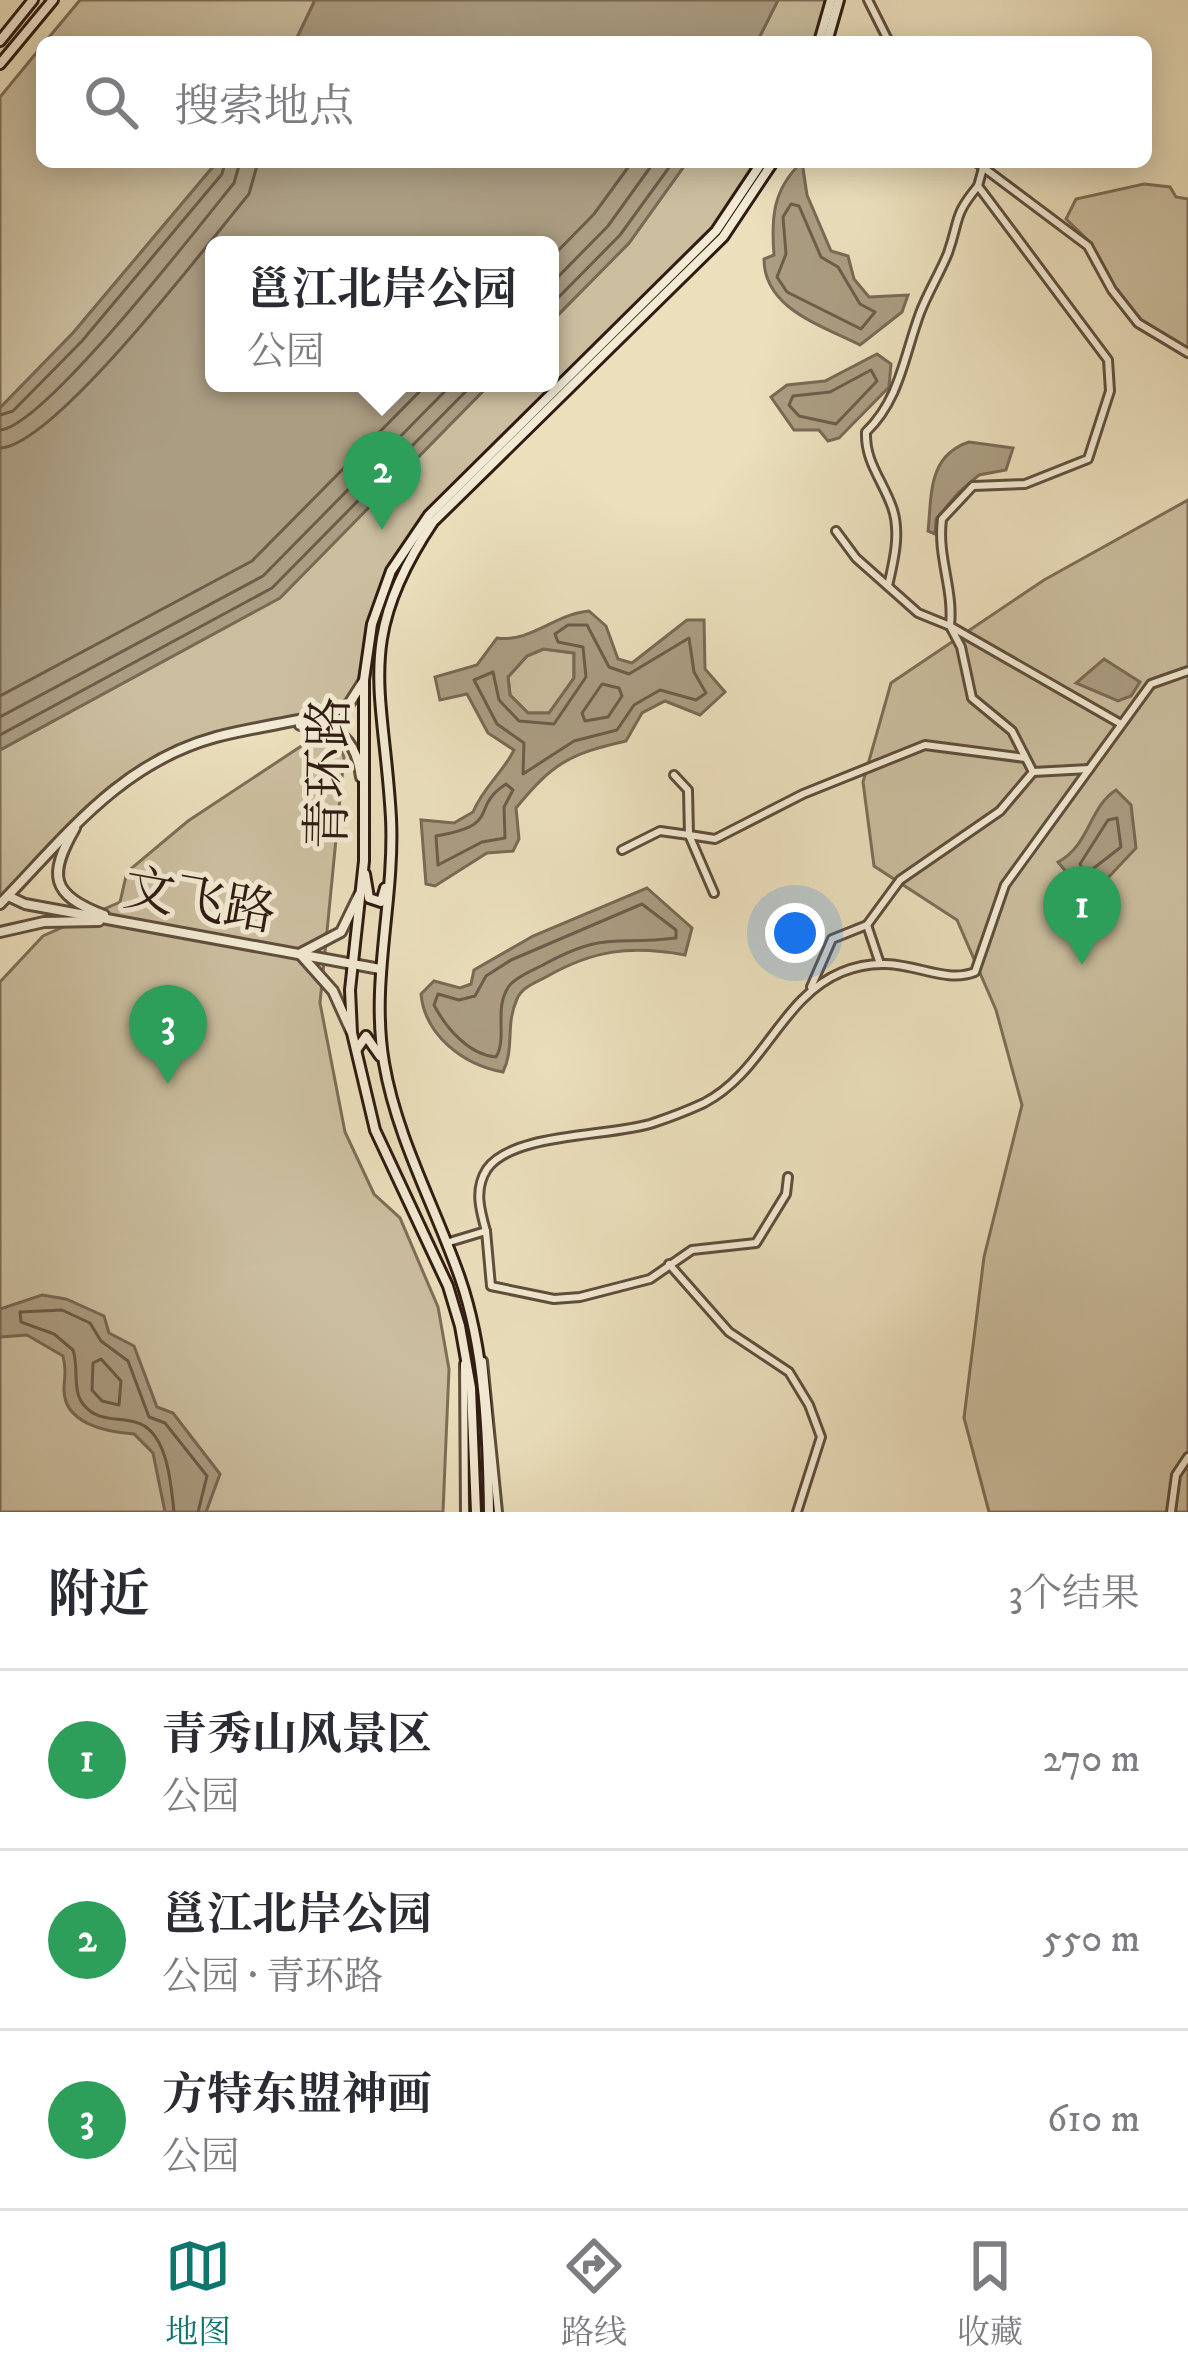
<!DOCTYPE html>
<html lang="zh">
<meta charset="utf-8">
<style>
:root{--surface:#fff;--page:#f7f7f7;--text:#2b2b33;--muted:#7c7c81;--line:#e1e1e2;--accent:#0f766e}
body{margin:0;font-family:"IM FELL DW Pica","Noto Serif SC",serif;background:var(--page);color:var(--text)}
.you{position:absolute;left:795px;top:933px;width:42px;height:42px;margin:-30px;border:9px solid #fff;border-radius:50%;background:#1a73e8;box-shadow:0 0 0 18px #1a73e833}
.badge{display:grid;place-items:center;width:78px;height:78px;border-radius:50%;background:var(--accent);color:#fff;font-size:39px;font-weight:700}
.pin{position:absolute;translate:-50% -99px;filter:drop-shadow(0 3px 6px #0008)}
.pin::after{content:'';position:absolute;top:63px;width:42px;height:36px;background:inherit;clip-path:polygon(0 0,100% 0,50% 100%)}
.popup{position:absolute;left:205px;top:236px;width:354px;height:156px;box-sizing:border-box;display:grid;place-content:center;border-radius:18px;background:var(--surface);filter:drop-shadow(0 3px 9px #0005);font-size:39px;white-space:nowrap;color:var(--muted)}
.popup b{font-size:45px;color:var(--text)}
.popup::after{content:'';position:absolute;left:50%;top:100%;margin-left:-24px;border:24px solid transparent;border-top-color:var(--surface)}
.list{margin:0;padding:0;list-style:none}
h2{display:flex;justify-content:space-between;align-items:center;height:156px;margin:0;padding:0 48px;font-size:51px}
h2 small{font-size:39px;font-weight:400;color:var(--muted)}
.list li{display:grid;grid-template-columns:78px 1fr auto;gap:36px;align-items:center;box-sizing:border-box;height:180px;padding:0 48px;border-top:3px solid var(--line)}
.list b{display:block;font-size:45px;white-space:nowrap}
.list p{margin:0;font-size:39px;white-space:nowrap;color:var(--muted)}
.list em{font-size:39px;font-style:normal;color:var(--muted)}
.icon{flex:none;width:66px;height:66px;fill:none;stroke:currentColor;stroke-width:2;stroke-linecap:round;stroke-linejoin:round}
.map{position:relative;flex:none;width:1188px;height:1512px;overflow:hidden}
.search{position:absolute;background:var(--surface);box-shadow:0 6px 30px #0003;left:36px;right:36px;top:36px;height:132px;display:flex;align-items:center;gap:30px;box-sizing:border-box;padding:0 42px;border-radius:18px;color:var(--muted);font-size:45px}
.sheet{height:696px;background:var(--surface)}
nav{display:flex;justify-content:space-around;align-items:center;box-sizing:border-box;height:168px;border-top:3px solid var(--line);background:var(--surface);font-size:33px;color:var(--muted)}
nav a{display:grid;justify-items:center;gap:6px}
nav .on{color:var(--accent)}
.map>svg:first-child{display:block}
.green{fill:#cbbe9f;stroke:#7e6d58;stroke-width:3}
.water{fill:#ab9d82;stroke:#7a6955;stroke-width:3;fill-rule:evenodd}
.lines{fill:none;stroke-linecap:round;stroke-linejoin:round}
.shore{stroke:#6e5c4a;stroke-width:3}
.minor-casing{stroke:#5f4d3c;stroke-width:12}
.tertiary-casing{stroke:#5f4d3c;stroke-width:14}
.secondary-casing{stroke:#301c12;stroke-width:14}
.minor{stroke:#f2ead3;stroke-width:6}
.tertiary{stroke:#f2ead3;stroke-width:8}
.secondary{stroke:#f2ead3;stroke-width:8}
.labels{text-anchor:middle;stroke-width:10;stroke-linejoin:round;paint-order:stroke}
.street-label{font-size:51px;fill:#301c12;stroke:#f2ead3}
</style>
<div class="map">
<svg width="1188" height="1512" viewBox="0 0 1188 1512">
<rect width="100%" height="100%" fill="#ebdfbc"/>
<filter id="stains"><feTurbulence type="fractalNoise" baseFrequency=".00167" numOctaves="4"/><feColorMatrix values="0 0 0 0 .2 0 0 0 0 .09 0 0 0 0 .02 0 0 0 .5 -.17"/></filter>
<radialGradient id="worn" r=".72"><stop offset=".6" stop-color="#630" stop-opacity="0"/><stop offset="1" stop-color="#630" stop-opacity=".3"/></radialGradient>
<g class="green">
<polygon points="80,0 315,0 295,42 45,42"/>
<polygon points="778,0 831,0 819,42 757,42"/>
<polygon points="42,46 42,162 217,162 73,333 0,408 0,97"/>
<polygon points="687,162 762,162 716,231 429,515 380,595 364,680 343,709 215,737 127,778 0,904 0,750 280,597 491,383 550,383 550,323 629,243"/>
<polygon points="1144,184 1170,187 1176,197 1188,199 1188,348 1174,346 1118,304 1118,290 1107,285 1091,243 1066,219 1076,199"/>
<polygon points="1188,500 1188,1512 989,1512 964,1418 984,1257 1022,1105 996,1010 957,920 874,866 863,782 891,683 1044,580"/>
<polygon points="544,649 574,653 574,678 549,713 528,713 510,695 508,677 527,656"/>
<polygon points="318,735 339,746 344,757 320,1003 345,1132 374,1194 400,1218 438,1307 449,1369 443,1512 0,1512 0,982 43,936 120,902 127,872 188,821"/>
</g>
<g class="water">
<polygon points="315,0 778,0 757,42 295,42"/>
<polygon points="217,162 687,162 629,243 550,323 550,245 214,245 214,383 491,383 280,598 0,750 0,408 73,333"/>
<path d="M802,162L807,195L831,251L848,256L854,279L869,297L908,295L902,312L860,345C820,325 764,308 764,259L774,255C771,217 773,189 802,162Z"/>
<polygon points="877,354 891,364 889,387 839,438 828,441 819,430 794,430 771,397 787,385 825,381"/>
<path d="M969,442L1013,448L1006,470L979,475L958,493L936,519L935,534L928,531C932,496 927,456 969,442Z"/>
<path d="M589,611L606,626L618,659L632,663L687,620H704L705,669L725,692L700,715L665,701L642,713L626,741C569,754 553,763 516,808L519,839L513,851L487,853L435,886L426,884L421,820L454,823L473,812C484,786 502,774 514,750L488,733L467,694L440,700L435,677L477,665L497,638C530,643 555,614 589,611ZM543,649L574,653V678L549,713H528L510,695L508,677L527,656Z"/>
<polygon points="1104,659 1140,682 1131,696 1118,701 1076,683"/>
<path d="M1116,790L1131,805L1136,848L1088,899L1058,862C1090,845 1089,807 1116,790Z"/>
<path d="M647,888L692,928L685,955C631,945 593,950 546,977C535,983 522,987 517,999C505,1025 515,1047 503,1072C464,1065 425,1036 421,994L434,981L460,988L471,984L474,970L533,936Z"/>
<path d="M42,1295L66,1299L104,1316L109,1333L134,1346L157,1407L173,1413L220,1474L206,1512H165L153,1453L134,1434C107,1432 62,1424 64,1387C65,1374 66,1369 63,1356L27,1335L0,1337V1309Z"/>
</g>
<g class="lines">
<g class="shore">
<polygon points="791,204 799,206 821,257 838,267 860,304 875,312 861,329 787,292 777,277 786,254 783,217"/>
<polyline points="550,259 594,214 632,162"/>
<polyline points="550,285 608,226 654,162"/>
<polyline points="550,306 620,235 673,162"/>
<polygon points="871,370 877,381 836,424 799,416 789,405 793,396 830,392"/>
<polyline points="0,415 13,411 82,341 222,174 225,162"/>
<path d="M0,430C43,428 199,226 234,183L240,162"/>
<path d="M0,448C55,446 208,243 249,194L258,162"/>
<polygon points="587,625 609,667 629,674 689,638 694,672 706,693 696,700 660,690 634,705 617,730 574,741 523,774 524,743 497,724 474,680 493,672 499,700 519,721 554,724 586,677 583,647 558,642 555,634 568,625"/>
<polygon points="602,684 619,688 622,696 608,717 585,721 582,713"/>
<polyline points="0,696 252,561 428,383"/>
<polyline points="0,717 263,576 453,383"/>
<polyline points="0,735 272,588 474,383"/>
<path d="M506,784L513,790L504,807L505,838L482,842L438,865L436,836C504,824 468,809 506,784Z"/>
<polygon points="1117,818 1121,847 1085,875 1080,864 1108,820"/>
<path d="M642,904L676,930V938C613,946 606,930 541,966C531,971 516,977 509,986C493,1009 508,1037 496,1057C469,1055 446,1028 434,1005L438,994L459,1000L475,996L486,976L511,960Z"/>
<polygon points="101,1359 121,1381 119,1405 102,1401 92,1390 93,1363"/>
<path d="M174,1512C171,1485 168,1430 135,1422C115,1417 97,1422 83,1404C72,1390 79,1367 73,1350L54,1334L21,1322L20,1312L62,1310L90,1323L101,1341L128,1361L149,1417L165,1423L207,1476L198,1512"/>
</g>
<defs>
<g id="minor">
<polyline points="868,0 889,42"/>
<polyline points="976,162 1088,246 1112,290 1138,323 1188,353"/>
<path d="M983,168L978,186L1108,360L1110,391L1088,459L1025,484L973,486L942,519C937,557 954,589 950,626L1121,724"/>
<polyline points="836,531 856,558 918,613 950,626 961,647 972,698 1012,731 1033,772"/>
<path d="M888,586C894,560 901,532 892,507C882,479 865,462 866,432C900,399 904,356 920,313C928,292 940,273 948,253C960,219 953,216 978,186"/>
<polyline points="622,850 660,831 689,835 688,790 674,775"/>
<polyline points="714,893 689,835 715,839 803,794 925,745 1025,758"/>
<polyline points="867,925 879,961"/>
<polyline points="811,987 832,939 867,925 900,880 1000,811 1033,772 1089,769"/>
<path d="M486,1231C480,1210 474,1189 487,1169C513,1132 612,1137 653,1123C668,1118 689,1110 704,1103C764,1072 781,997 842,972C901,948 936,987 975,972L1005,885L1151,684L1188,671"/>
<polyline points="446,1243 486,1231 491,1286 554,1299 580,1297 650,1279 692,1250 756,1243 786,1194 788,1177"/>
<polyline points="669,1264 729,1332 789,1372 809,1405 821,1437 797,1512"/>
<polyline points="483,1361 498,1512"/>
<polyline points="464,1364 465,1512"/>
<polyline points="1171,1512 1176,1475 1188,1457"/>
</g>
<g id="tertiary">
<path d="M300,725C339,726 356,738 361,777"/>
<path d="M75,828C48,875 50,895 104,915"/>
<polyline points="8,896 25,904 380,969"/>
<path d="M0,904C66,836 120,763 216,737C255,727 295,722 334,712L349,704L363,682"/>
<polyline points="0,932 44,922 99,921"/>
<polyline points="301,953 341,932 359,895"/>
<polyline points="301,955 333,991 351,1031"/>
</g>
<g id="secondary">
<polyline points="0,41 33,0"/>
<polyline points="819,42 831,0"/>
<polyline points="827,42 839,0"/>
<polyline points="0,64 53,0"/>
<polyline points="365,874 369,898 381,902 385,888"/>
<polyline points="357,1049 366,1036 380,1056"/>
<polyline points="476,1512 471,1388 460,1326 448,1286 375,1130 352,1033 350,990 364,861 364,680 372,624 391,571 429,515 716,231 762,162"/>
<path d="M489,1512C488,1436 485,1350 460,1278C435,1206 397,1139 384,1063C370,981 395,901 391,818C384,690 353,641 433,522L723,237L773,162"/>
</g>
</defs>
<use href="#minor" class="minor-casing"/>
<use href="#tertiary" class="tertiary-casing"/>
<use href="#secondary" class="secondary-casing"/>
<use href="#minor" class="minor"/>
<use href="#tertiary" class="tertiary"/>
<use href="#secondary" class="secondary"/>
</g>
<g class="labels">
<g class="street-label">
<text transform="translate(327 773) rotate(-89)" y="18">青环路</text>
<text transform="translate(200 899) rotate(10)" y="18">文飞路</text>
</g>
</g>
<rect width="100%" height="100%" filter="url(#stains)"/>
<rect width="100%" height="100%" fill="url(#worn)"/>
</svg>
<div class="you"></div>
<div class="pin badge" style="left:1082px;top:965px;background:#2e9e5b">1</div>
<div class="pin badge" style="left:382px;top:530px;background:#2e9e5b">2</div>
<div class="popup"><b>邕江北岸公园</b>公园</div>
<div class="pin badge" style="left:168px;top:1084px;background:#2e9e5b">3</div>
<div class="search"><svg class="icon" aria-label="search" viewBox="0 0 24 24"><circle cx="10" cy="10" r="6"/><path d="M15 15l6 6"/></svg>搜索地点</div>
</div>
<section class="sheet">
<h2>附近<small>3个结果</small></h2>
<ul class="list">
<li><span class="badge" style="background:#2e9e5b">1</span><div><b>青秀山风景区</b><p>公园</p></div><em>270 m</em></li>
<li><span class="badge" style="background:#2e9e5b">2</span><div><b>邕江北岸公园</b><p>公园 · 青环路</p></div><em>550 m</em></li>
<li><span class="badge" style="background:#2e9e5b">3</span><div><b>方特东盟神画</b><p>公园</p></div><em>610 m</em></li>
</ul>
</section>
<nav>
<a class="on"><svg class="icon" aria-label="map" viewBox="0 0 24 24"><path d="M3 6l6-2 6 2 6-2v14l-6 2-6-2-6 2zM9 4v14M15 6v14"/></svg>地图</a>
<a><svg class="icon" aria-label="directions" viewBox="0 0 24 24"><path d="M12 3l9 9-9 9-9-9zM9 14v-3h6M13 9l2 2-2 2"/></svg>路线</a>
<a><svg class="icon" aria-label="saved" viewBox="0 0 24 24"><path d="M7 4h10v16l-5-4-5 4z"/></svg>收藏</a>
</nav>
